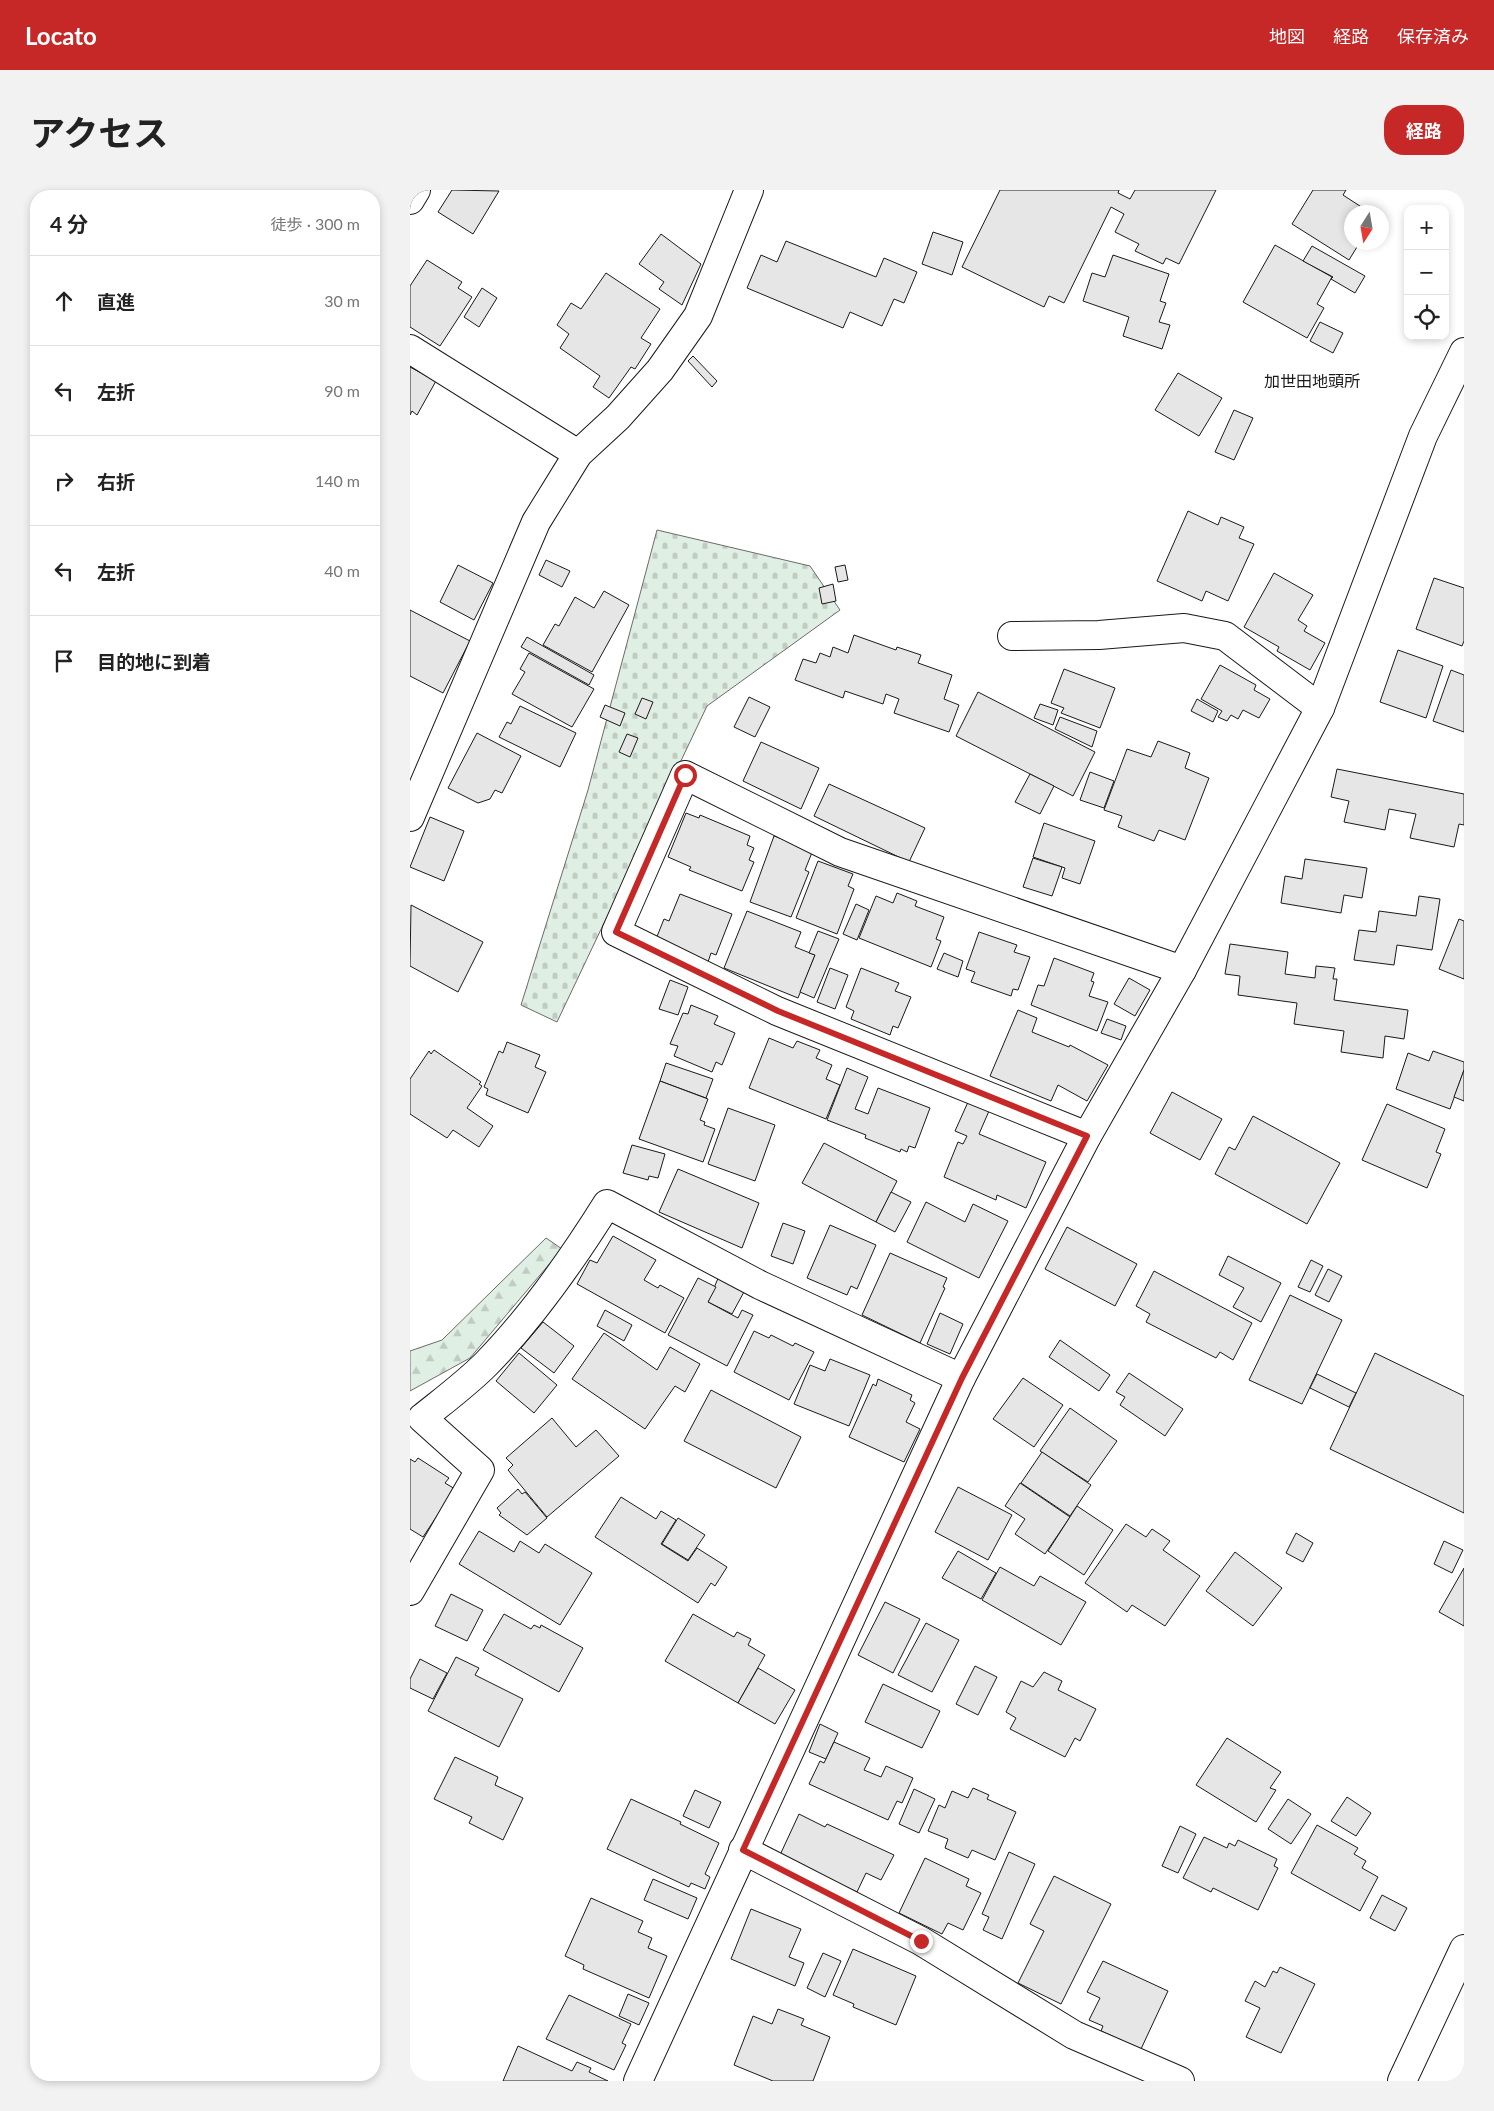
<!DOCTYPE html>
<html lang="ja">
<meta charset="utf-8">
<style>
:root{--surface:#fff;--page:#f2f2f2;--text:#222;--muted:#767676;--line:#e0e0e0;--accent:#c62828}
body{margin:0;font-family:Lato,"Noto Sans JP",sans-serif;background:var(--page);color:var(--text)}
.controls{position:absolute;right:15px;top:15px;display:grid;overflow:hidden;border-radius:10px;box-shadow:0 2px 8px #0003}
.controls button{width:45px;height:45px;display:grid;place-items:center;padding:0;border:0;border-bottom:1px solid var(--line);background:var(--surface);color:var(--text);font:25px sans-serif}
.compass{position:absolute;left:934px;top:15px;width:45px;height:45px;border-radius:50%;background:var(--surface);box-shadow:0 2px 8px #0003;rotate:191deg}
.stop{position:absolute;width:15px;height:15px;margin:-11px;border:4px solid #c62828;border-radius:50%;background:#fff}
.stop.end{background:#c62828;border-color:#fff;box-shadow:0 1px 5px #0008}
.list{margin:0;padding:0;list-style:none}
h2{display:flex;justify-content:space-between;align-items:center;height:65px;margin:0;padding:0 20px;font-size:21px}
h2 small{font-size:16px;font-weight:400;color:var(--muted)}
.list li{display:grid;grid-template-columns:32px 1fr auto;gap:15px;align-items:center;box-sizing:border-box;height:90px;padding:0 20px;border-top:1px solid var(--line)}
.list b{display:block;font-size:19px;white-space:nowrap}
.list em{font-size:16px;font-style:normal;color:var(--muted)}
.icon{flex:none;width:28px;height:28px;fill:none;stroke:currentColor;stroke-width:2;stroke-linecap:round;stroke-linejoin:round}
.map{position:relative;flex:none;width:1054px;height:1891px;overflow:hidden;border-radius:20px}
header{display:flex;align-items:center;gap:30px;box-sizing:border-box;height:70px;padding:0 25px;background:var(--accent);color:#fff}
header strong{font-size:24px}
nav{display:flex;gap:28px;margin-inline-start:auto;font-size:18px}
.intro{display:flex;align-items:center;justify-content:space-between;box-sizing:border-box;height:120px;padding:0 30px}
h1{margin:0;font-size:35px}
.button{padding:12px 22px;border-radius:20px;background:var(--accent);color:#fff;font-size:18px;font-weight:700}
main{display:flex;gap:30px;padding:0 30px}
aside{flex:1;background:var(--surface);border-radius:20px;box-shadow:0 2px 8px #0003}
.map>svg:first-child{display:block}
.forest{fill:url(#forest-firs);stroke:#6a6a6a}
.cemetery{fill:url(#cemetery-stones);stroke:#6a6a6a}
.building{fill:#e6e6e6;stroke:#1a1a1a}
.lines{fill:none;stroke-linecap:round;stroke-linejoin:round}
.street-casing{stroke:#1a1a1a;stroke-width:30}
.secondary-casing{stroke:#1a1a1a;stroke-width:30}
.street{stroke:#fff;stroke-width:28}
.secondary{stroke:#fff;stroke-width:28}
.route{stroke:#c62828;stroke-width:6}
.labels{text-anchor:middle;stroke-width:4;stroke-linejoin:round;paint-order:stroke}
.quarter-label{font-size:16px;fill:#1a1a1a;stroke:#fff}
</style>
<header>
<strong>Locato</strong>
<nav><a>地図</a><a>経路</a><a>保存済み</a></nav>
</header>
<div class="intro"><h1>アクセス</h1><a class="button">経路</a></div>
<main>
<aside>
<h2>4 分<small>徒歩 · 300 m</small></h2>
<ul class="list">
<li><svg class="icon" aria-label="ahead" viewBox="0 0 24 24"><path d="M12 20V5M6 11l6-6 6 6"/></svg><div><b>直進</b></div><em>30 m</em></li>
<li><svg class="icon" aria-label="left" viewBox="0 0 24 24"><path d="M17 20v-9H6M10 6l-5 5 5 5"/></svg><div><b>左折</b></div><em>90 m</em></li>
<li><svg class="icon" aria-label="right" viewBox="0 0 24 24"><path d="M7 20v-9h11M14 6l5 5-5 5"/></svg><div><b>右折</b></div><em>140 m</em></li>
<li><svg class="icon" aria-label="left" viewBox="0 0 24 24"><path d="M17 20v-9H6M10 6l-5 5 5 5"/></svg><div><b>左折</b></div><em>40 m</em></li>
<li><svg class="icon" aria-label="arrive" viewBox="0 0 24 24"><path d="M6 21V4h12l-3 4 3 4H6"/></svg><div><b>目的地に到着</b></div></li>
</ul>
</aside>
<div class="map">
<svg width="1054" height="1891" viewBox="0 0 1054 1891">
<defs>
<pattern id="forest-firs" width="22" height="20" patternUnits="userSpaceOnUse" patternTransform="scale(1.25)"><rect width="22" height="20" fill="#e0efe3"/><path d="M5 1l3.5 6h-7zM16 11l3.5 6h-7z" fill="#c0ccc2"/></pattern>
<pattern id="cemetery-stones" width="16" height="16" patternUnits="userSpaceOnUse" patternTransform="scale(1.25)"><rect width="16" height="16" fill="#e0efe3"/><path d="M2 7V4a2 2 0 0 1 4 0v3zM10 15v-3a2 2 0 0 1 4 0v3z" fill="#c0ccc2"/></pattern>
</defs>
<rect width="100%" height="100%" fill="#fff"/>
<polygon class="forest" points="136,1048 152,1059 60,1168 0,1201 0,1161 32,1150"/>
<polygon class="cemetery" points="247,340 400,376 430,420 297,516 147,832 111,815 178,600"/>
<g class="building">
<polygon points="42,0 89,1 63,44 28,22"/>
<polygon points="590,0 709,0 708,3 720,9 725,0 806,0 769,74 756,68 753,74 725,61 729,54 705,42 714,24 701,17 654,113 639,106 634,117 552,77"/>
<polygon points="903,0 936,0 933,5 956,20 955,22 942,22 942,52 950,52 939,70 882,34"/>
<polygon points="523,42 553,52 542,85 512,74"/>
<polygon points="251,44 291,74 272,115 249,99 254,92 229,74"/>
<polygon points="376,51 466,87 474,68 507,82 494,113 484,109 472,136 440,122 433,138 337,98 351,65 367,72"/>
<polygon points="865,55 922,87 907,114 914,118 897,148 833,112"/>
<polygon points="902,56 955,86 945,103 921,89 923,87 893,71"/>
<polygon points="703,65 759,84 750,111 756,113 749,132 760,135 752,159 713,146 719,127 673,111 682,83 695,87"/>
<polygon points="17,70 52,92 48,98 62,107 30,156 0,137 0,96"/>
<polygon points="196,83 250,119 231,148 241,154 225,179 221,177 199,208 183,197 190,186 150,158 159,144 147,135 161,113 171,119"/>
<polygon points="72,98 87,108 69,137 54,127"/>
<polygon points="910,132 933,143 923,163 900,151"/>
<polygon points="283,166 307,191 302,197 278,171"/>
<polygon points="0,177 26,191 7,225 2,221 0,225"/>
<polygon points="768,183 812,208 789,246 745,220"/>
<polygon points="824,220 843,228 824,270 805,262"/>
<polygon points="778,321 808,335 811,327 834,337 829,348 844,354 818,411 796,401 792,411 747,391"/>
<polygon points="136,370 160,381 152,397 129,385"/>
<polygon points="48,375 83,393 64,430 30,412"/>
<polygon points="435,375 438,390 428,392 425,377"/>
<polygon points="864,383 903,405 888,430 897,436 894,441 915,453 900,480 867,461 869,457 834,437"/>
<polygon points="1024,388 1054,398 1054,451 1052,456 1006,439"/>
<polygon points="423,394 426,411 412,414 409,398"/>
<polygon points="194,401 219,415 182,482 133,455 145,434 149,436 165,407 184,418"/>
<polygon points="0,420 60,451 33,503 0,486"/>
<polygon points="444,445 486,460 487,457 511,465 508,473 542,485 534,509 549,515 539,542 484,523 489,509 476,504 473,514 435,501 433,508 385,490 393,469 406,473 410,463 420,467 423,457 438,463"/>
<polygon points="117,447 184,485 179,495 111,457"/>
<polygon points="988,460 1033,476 1016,528 970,512"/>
<polygon points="119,463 184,499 162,537 102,504 115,482 110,479"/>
<polygon points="810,475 846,495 844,500 860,509 849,528 833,520 828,529 821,525 817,531 808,527 812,521 791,509"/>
<polygon points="654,479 705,498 690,538 651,523 654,518 641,513"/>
<polygon points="1041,480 1054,485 1054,542 1023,531"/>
<polygon points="568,502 685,562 663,606 546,546"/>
<polygon points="339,507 360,517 345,547 324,537"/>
<polygon points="232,508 243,512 236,529 225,524"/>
<polygon points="787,509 808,521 803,532 781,521"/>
<polygon points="630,514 648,520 643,535 624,528"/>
<polygon points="195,515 215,523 210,536 190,527"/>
<polygon points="110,516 166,543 150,577 89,547 97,532 101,534"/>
<polygon points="650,527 687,541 682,557 645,539"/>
<polygon points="67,543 111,566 92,603 85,600 80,609 68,613 38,598"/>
<polygon points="217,544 228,548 220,567 209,562"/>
<polygon points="748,551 780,563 775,578 799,588 775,650 749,640 744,651 708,637 712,626 694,620 717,559 741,567"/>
<polygon points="351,552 409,578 391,619 333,591"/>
<polygon points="927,579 1054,604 1054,635 1049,634 1044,657 1000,648 1006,624 979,619 975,640 934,632 939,611 921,607"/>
<polygon points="680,582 704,591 694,618 670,610"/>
<polygon points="620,584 644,596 630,624 605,612"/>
<polygon points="419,594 515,638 499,672 404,626"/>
<polygon points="276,623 289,628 290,625 340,646 337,655 344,658 339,670 344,672 332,701 279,680 281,677 258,667"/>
<polygon points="20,627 54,641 34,691 0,677"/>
<polygon points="634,633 685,651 670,694 652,688 655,678 623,667"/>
<polygon points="364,646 403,660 395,680 399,682 381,727 340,712"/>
<polygon points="623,668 652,677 642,706 613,697"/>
<polygon points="895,669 957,678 952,708 934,705 931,723 871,713 875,686 892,689"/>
<polygon points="408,671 443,684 438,696 444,699 427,744 386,728"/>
<polygon points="487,703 507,711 505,716 534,727 526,749 531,751 521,777 449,748 466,706 483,713"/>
<polygon points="270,704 322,724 306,765 301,763 298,772 246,749 254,729 259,731"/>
<polygon points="1009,706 1030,709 1022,760 987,755 984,775 944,770 949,740 966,742 969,721 1006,726"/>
<polygon points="446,714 459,720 447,750 433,744"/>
<polygon points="1,715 73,752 48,802 0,776"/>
<polygon points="337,721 391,742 385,757 405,765 388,808 314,778"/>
<polygon points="1049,729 1054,731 1054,789 1029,779"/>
<polygon points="408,741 429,749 404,808 390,802 405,765 399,763"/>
<polygon points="569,742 607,755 604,762 620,767 608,800 603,799 601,806 561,792 565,782 556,779"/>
<polygon points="820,754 878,762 875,784 905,788 906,776 925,778 923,789 927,789 924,810 998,820 994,849 975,846 973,868 931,862 934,841 884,834 887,813 828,805 830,786 815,784"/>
<polygon points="534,763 553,771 548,787 527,779"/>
<polygon points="644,768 684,783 681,791 684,792 679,806 698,812 687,841 621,815 628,795 634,796"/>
<polygon points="420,778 438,785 425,819 407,812"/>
<polygon points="451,778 489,793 485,801 501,807 488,838 483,836 480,845 441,829 444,821 436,817"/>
<polygon points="719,788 740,800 725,826 704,814"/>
<polygon points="260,790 278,797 268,825 249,819"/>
<polygon points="281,815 308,826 304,834 325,843 312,875 306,872 302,882 264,866 268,856 260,854 273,823 278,824"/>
<polygon points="608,820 627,828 622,842 659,857 660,855 698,875 677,911 648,895 641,911 580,886"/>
<polygon points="697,829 716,836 711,850 691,843"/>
<polygon points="359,848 383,858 387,851 410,860 406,868 422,875 416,889 430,895 416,929 339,898"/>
<polygon points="97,852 130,865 125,877 136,882 118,923 76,905 78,899 74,897 89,861 93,863"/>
<polygon points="24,860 71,892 69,894 72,896 57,918 83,936 69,957 43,940 37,948 0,924 0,889 19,861 21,864"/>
<polygon points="1023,861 1054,872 1054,880 1040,919 986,899 998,863 1019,871"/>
<polygon points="256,873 303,889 296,908 250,891"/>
<polygon points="437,878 458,887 445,919 458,924 468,898 520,918 505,958 499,956 497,962 491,959 490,962 455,948 456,945 417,930"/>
<polygon points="1054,880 1054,911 1044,907"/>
<polygon points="250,891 298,909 290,930 295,932 294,935 305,939 293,972 229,949"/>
<polygon points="762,902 812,929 790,970 740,943"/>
<polygon points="558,912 579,921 569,944 636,972 616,1018 587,1005 586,1010 534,987 548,952 553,954 557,946 545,941"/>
<polygon points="977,914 1035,939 1026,962 1031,964 1017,998 952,970"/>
<polygon points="318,918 365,935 345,991 298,974"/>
<polygon points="843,926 930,973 897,1034 805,984 819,957 825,960"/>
<polygon points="414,953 487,991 466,1032 392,993"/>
<polygon points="222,955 255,964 248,988 239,986 238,990 213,983"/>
<polygon points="268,979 349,1013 332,1058 249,1022"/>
<polygon points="481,1002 501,1012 485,1042 466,1032"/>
<polygon points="516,1012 555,1032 563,1014 598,1031 569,1088 497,1052"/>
<polygon points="373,1033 395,1041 383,1074 361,1066"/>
<polygon points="420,1035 466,1055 447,1099 441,1096 437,1105 397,1088"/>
<polygon points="657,1037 727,1074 705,1116 635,1079"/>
<polygon points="203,1046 246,1070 234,1090 248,1098 250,1095 274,1108 255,1143 167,1094 180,1070 187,1073"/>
<polygon points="480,1063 537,1088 533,1097 535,1098 510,1153 452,1125"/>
<polygon points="818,1066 871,1093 851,1132 823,1117 834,1098 809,1085"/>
<polygon points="901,1070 913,1076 900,1102 888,1097"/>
<polygon points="918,1079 932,1086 919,1112 905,1105"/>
<polygon points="744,1081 842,1133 823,1170 810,1162 806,1168 736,1132 740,1124 726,1116"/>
<polygon points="309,1086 335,1100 322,1124 298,1112"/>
<polygon points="288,1088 306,1097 298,1112 328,1128 332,1120 343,1125 317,1176 258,1145"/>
<polygon points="880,1105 932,1130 892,1214 839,1190"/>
<polygon points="195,1120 222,1135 214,1151 187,1136"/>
<polygon points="530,1123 553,1134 540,1164 517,1154"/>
<polygon points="133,1132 164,1156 144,1183 111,1158"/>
<polygon points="344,1141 359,1148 361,1145 383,1156 385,1153 404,1162 379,1210 324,1182"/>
<polygon points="194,1143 247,1180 260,1157 290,1174 275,1202 265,1196 235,1239 162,1189"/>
<polygon points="650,1150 700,1185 689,1201 639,1167"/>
<polygon points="109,1163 147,1195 124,1223 86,1191"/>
<polygon points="965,1163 1054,1206 1054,1323 920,1259"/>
<polygon points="420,1169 460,1185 439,1236 384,1214 400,1175 415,1181"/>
<polygon points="719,1183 773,1219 755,1246 710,1215 715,1207 706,1202"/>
<polygon points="907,1184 946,1203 939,1217 900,1198"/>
<polygon points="613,1188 653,1215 624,1257 583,1229"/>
<polygon points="468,1189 502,1205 500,1210 505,1213 496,1232 510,1239 494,1272 439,1247 463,1194 466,1196"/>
<polygon points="301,1200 391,1247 366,1298 274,1251"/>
<polygon points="660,1218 707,1251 678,1292 630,1261"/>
<polygon points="142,1228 166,1257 186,1240 209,1266 137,1327 98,1280 103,1275 96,1268"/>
<polygon points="632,1262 681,1295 660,1326 611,1293"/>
<polygon points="8,1268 39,1288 35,1293 45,1299 13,1347 0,1339 0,1269 5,1272"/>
<polygon points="610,1293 660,1327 635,1364 605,1344 615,1329 595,1316"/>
<polygon points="548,1297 602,1325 578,1370 525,1342"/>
<polygon points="108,1299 112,1304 115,1302 137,1328 117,1345 89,1325 91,1323 87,1318"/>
<polygon points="211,1307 246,1329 251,1321 266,1330 251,1354 278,1371 287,1358 317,1377 305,1396 301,1393 288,1413 185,1347"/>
<polygon points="667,1316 703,1340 674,1385 638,1361"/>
<polygon points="268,1328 295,1345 278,1370 252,1354"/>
<polygon points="716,1334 736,1347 742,1339 760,1351 753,1360 790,1386 755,1436 722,1415 717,1422 675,1393"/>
<polygon points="69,1341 104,1362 110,1351 129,1363 135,1354 182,1383 150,1435 49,1374"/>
<polygon points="886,1343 903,1353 893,1372 876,1363"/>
<polygon points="1034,1351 1053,1360 1042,1383 1024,1374"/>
<polygon points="548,1361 586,1383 571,1409 532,1388"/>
<polygon points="825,1362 872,1398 843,1436 796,1401"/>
<polygon points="590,1377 624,1396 630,1386 676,1412 651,1455 572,1410"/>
<polygon points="1054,1378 1054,1436 1029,1422"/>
<polygon points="41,1404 73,1420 57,1451 25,1436"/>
<polygon points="475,1412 510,1429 483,1483 448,1465"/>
<polygon points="94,1424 121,1439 124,1435 130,1438 131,1435 173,1458 149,1502 73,1460"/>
<polygon points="283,1424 324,1447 327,1442 341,1449 338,1455 355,1465 328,1513 255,1471"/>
<polygon points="516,1433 549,1450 522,1502 488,1485"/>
<polygon points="46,1467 69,1478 65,1485 113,1509 89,1557 18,1521"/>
<polygon points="10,1469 37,1483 23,1509 0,1498 0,1489"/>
<polygon points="565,1476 587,1487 568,1525 546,1514"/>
<polygon points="348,1478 385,1500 365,1534 328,1513"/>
<polygon points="634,1482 652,1491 648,1500 686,1519 670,1551 665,1548 655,1567 600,1539 606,1528 596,1522 611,1491 623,1497"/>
<polygon points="473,1494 530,1521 512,1558 455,1532"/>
<polygon points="410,1534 428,1543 416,1569 399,1562"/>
<polygon points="817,1548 871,1582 860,1598 866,1600 846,1632 786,1595"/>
<polygon points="424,1552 460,1568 454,1580 471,1587 476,1576 503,1588 492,1613 487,1611 478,1630 399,1594 410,1571 414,1573"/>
<polygon points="45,1567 88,1587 85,1595 113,1608 93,1650 59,1633 62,1627 24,1609"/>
<polygon points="563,1598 579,1605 577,1609 606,1622 585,1670 562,1660 558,1668 535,1658 538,1649 518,1641 529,1615 535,1618 542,1601 558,1608"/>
<polygon points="504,1599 525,1609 509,1643 489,1634"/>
<polygon points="285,1600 311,1612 299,1638 273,1626"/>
<polygon points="937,1607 961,1623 946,1646 921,1631"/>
<polygon points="221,1609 271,1632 270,1634 309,1653 295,1684 300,1687 295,1699 281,1693 279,1697 197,1659"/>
<polygon points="878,1609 901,1624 881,1654 858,1639"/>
<polygon points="389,1624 415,1637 417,1634 484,1665 471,1690 456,1683 447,1702 370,1665"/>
<polygon points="907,1635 948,1658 944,1664 956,1671 952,1678 968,1687 950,1721 881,1683"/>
<polygon points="770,1636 786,1644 768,1683 752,1676"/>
<polygon points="794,1647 817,1658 819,1653 825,1656 828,1650 867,1669 864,1676 868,1678 848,1720 803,1698 801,1702 773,1688"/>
<polygon points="599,1662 625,1674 592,1749 573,1740 579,1727 572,1724"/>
<polygon points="515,1668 559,1689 556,1696 571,1703 553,1740 538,1733 532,1744 489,1723"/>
<polygon points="644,1686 701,1714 651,1814 608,1793 634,1741 620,1734"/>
<polygon points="243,1689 287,1708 278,1729 234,1710"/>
<polygon points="972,1705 997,1718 985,1741 960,1728"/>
<polygon points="181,1708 233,1731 228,1742 242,1748 238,1758 257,1766 239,1808 173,1779 174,1775 155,1766"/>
<polygon points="341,1719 391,1739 379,1767 394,1773 385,1796 321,1769"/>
<polygon points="443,1759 506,1786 486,1835 443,1817 444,1814 423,1805"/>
<polygon points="413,1763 431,1771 415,1807 397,1798"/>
<polygon points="693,1771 758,1801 731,1859 691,1841 693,1836 679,1830 690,1808 677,1802"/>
<polygon points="870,1777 905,1794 871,1863 836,1847 850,1818 835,1811 845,1791 855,1797 863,1781 867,1783"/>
<polygon points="218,1804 239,1813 229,1835 209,1826"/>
<polygon points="159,1805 221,1834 212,1853 216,1855 204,1880 136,1849"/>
<polygon points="368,1819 394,1829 391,1835 420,1847 403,1891 363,1891 324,1875 343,1826 362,1834"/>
<polygon points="108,1856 162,1881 167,1872 181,1878 179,1882 198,1891 93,1891"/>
</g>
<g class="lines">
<defs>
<g id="street">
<polyline points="0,159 168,264"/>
<polyline points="602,446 689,445 774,438 815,446 910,518"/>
<polyline points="0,627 126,332 168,264 208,227 250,180 288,126 339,0"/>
<polyline points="677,946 367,821 206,742 275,585 430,662 772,780"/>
<path d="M0,1401L70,1280L12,1228C33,1211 56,1194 76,1174C123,1126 162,1070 197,1014L350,1095L551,1188"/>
<polyline points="333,1660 511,1751 664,1845 770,1891"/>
<polyline points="228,1891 551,1188 677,946 772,780 910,518 1013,246 1054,162"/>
<polyline points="992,1891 1054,1759"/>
</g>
<polyline id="secondary" points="0,10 6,0"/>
</defs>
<use href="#street" class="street-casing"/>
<use href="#secondary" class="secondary-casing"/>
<use href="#street" class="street"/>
<use href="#secondary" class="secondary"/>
</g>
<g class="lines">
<polyline class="route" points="275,585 206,742 368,821 677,946 552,1188 333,1660 511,1751"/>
</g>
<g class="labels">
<g class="quarter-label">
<text x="902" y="197">加世田地頭所</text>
</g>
</g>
</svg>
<div class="controls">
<button>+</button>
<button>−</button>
<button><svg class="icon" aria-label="locate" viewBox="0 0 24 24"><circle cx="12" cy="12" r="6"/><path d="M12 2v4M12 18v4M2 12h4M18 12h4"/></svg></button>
</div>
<svg class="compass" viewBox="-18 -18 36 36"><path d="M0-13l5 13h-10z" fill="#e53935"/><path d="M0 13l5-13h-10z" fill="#767676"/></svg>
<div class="stop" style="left:275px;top:585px"></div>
<div class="stop end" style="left:511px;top:1751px"></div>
</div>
</main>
